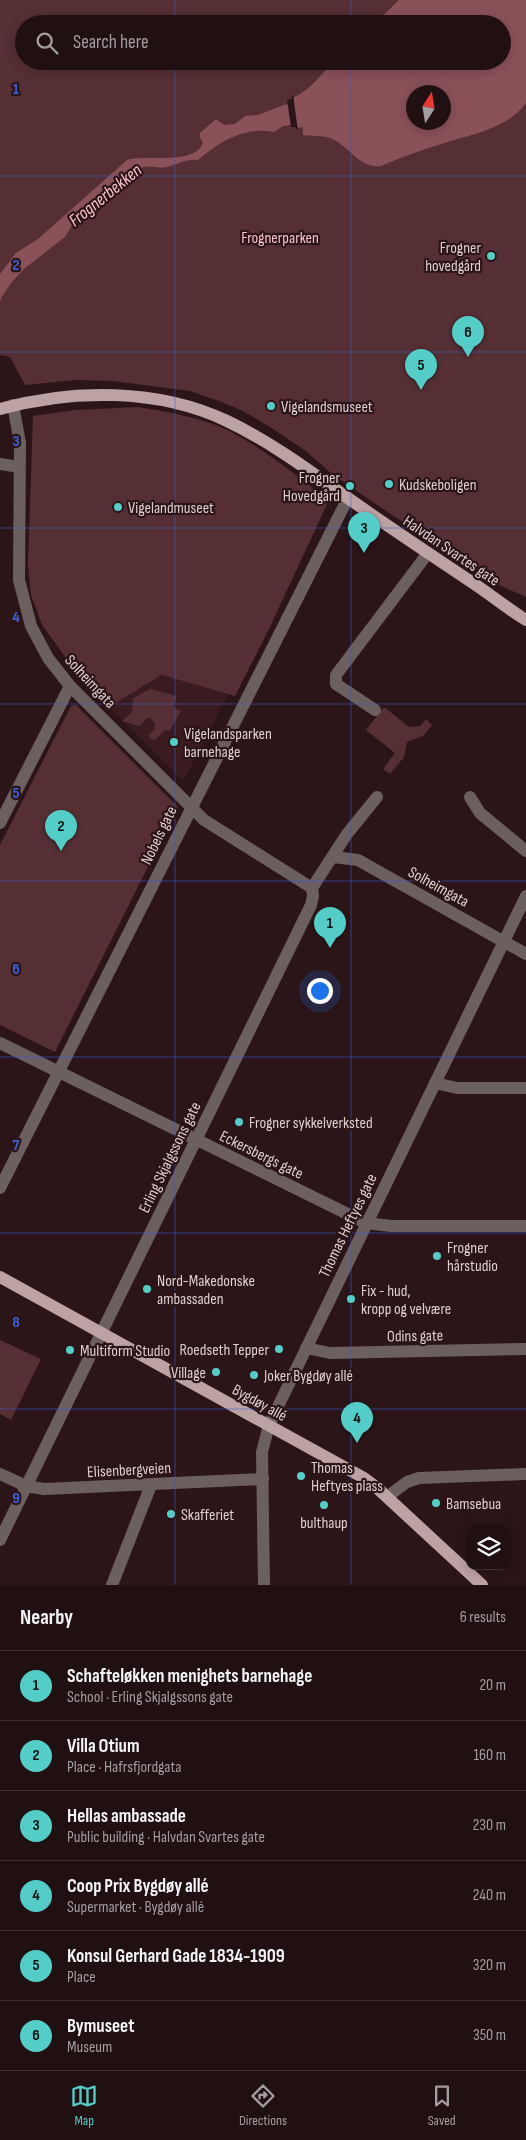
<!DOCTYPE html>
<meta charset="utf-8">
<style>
:root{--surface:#211012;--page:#2d1e20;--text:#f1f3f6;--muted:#a29d9f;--line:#3e3032;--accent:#54cdc8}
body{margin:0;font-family:"Sofia Sans Condensed",sans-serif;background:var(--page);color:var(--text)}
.controls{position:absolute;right:15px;bottom:15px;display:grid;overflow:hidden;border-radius:10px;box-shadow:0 2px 12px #0003}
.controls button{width:45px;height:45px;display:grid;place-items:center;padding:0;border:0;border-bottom:1px solid var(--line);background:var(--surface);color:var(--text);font:25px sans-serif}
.compass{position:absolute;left:406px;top:85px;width:45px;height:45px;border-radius:50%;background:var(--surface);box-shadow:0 2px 12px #0003;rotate:12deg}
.you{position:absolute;left:319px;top:990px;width:18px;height:18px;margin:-12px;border:4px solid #fff;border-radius:50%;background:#1a73e8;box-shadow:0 0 0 8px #1a73e833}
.badge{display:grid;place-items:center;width:32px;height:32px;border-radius:50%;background:var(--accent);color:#111;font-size:16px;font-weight:700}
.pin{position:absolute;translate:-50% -41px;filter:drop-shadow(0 1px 2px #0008)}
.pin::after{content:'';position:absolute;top:26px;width:18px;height:15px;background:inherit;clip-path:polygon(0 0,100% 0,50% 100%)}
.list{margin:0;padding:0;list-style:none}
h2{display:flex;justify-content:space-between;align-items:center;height:65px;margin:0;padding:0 20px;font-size:21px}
h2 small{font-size:16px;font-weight:400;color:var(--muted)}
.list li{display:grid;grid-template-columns:32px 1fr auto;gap:15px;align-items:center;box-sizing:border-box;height:70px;padding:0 20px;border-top:1px solid var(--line)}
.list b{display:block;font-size:19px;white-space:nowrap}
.list p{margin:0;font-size:16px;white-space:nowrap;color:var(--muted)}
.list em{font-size:16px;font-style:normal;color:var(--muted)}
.icon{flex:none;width:28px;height:28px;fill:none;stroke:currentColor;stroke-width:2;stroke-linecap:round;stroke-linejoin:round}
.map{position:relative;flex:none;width:526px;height:1585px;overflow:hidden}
.search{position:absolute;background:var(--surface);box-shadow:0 2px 12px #0003;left:15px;right:15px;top:15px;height:55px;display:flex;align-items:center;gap:12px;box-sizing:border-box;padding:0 18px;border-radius:28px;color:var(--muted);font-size:19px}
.sheet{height:485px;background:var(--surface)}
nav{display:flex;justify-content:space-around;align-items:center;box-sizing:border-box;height:70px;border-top:1px solid var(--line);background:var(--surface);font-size:14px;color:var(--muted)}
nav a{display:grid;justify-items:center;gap:2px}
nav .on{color:var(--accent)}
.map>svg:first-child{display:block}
.built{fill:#391b20}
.green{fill:#552f34;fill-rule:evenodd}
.water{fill:#8a5159;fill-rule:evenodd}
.pier{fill:#2c1518}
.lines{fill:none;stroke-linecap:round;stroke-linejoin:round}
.minor{stroke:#6c5f60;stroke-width:12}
.major{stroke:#bda2a4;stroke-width:12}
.grid{fill:none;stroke:#3a61d7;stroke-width:1;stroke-opacity:0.55}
.poi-dot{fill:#54cdc8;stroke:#2c1518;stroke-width:2}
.labels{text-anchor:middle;stroke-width:4.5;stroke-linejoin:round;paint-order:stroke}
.park-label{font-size:16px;fill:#f8c0c7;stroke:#2c1518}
.poi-label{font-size:16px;fill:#dfced0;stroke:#2c1518;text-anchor:start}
.street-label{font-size:16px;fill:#dfced0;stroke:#2c1518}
.water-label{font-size:18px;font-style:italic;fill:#fbc4ca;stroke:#2c1518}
.grid-label{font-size:16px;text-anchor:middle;font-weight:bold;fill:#3a61d7;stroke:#2c1518;stroke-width:4.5;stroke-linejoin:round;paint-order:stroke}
</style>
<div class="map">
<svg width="526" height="1585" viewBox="0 0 526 1585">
<rect width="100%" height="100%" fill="#2c1518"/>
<polygon class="built" points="162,675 228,694 185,778 181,779 109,707"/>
<g class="green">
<path d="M0,0H526V597L497,584L383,509L332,474L306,451L273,429L243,411L219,401L190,391L113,381L76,380L25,385L10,357L0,355ZM24,24H502V61H24ZM414,92H444V122H414Z"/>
<path d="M138,407C163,411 186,415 210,423C249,436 295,475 329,500L269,629L235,696L162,675L109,707L83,681L42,625L31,595L28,565L33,416L75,410Z"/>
<polygon points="150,689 177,696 173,707 181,711 170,730 165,730 154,741 148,735 154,730 155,723 149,717 139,726 122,721 132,712 133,698"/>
<polygon points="76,705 178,807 55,1052 0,1025 0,845 71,706"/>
<polygon points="384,707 409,727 420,726 426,719 432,725 423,736 407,742 404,757 390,774 383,769 395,753 366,730"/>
<polygon points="0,1340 41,1359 11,1420 0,1414"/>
</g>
<path class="water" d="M399,0H526V103C509,127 477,133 451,141C427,148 404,156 381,166C359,169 349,145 330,138C322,135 312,137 303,135V127L298,128L297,124L283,126L274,132C244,126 219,142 198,160C184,159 180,164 167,167C159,169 151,165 143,167L107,200L75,220L65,237L25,268L11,283L1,298L0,303V274L16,253L38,239L127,160C145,154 197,166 203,142L200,138V133L216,119L224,125L235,124L245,116L258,115L294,101V97C311,90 321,74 334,61H502V24H374ZM414,92H444V122H414Z"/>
<polygon class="pier" points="293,94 297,124 298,130 295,127 291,127 287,100 291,99"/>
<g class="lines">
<g class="minor">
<polyline points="13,405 20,443 19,580 31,626 48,658 70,686 204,820 312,888"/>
<polyline points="0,464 19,467"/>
<polyline points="375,710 336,684 336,675 428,553"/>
<polyline points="470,797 480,813 526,851"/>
<polyline points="0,823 70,686"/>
<polyline points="333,857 358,860 526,954"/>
<polyline points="0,1043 366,1223 391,1226 526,1226"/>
<polyline points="435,1083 457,1088 526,1088"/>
<polyline points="0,1188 348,498"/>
<polyline points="306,1348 330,1353 526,1349"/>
<polyline points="0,1474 26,1486 44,1489 263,1479"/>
<polyline points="387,1497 407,1482 419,1478 526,1474"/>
<polyline points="0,1540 311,905 313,896 312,888 347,834 377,797"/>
<polyline points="112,1585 151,1485"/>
<polyline points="264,1585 262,1452 269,1425 526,896"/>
</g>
<g class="major">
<path d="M0,409C72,389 158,388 227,421C269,441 307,469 345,496C387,526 430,554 473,583C491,595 508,609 526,620"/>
<polyline points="0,1277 364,1478 376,1487 482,1585"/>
</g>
</g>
<path class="grid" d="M175,0V24M351,0V24M175,61V1585M351,61V1585M0,176H526M0,352H526M0,528H526M0,704H526M0,881H526M0,1057H526M0,1233H526M0,1409H526"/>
<g class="poi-dot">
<circle cx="491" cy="256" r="5"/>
<circle cx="271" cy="406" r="5"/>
<circle cx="389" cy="484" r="5"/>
<circle cx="350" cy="486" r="5"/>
<circle cx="118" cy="507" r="5"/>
<circle cx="174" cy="742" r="5"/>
<circle cx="239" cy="1122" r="5"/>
<circle cx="437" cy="1256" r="5"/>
<circle cx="147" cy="1289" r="5"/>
<circle cx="351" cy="1299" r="5"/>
<circle cx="279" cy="1349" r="5"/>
<circle cx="70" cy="1350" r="5"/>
<circle cx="216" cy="1372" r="5"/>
<circle cx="254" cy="1375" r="5"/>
<circle cx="301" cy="1476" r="5"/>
<circle cx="436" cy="1503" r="5"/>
<circle cx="324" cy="1505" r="5"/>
<circle cx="171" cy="1514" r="5"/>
</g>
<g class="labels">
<g class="park-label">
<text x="280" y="243">Frognerparken</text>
</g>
<g class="poi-label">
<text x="481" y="253" text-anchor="end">Frogner<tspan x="481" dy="18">hovedgård</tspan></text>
<text x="281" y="412">Vigelandsmuseet</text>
<text x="340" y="483" text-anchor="end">Frogner<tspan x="340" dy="18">Hovedgård</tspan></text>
<text x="399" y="490">Kudskeboligen</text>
<text x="128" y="513">Vigelandmuseet</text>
<text x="184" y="739">Vigelandsparken<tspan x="184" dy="18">barnehage</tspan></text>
<text x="249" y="1128">Frogner sykkelverksted</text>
<text x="447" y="1253">Frogner<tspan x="447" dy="18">hårstudio</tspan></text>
<text x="157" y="1286">Nord-Makedonske<tspan x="157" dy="18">ambassaden</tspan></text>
<text x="361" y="1296">Fix - hud,<tspan x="361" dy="18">kropp og velvære</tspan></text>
<text x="269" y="1355" text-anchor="end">Roedseth Tepper</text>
<text x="80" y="1356">Multiform Studio</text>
<text x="206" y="1378" text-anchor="end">Village</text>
<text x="264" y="1381">Joker Bygdøy allé</text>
<text x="311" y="1473">Thomas<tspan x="311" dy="18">Heftyes plass</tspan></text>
<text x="446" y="1509">Bamsebua</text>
<text x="181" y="1520">Skafferiet</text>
<text x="324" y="1528" text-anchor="middle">bulthaup</text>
</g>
<g class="street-label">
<text transform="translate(452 550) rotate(34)" y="6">Halvdan Svartes gate</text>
<text transform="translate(91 681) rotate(47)" y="6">Solheimgata</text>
<text transform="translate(158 835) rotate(-64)" y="6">Nobels gate</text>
<text transform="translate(439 886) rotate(29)" y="6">Solheimgata</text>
<text transform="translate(262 1154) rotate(26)" y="6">Eckersbergs gate</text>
<text transform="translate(169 1157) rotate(-64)" y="6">Erling Skjalgssons gate</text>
<text transform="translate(347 1225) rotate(-64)" y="6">Thomas Heftyes gate</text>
<text transform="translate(415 1335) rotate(-1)" y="6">Odins gate</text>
<text transform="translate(260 1402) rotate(29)" y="6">Bygdøy allé</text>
<text transform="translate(129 1469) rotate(-3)" y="6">Elisenbergveien</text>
</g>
<g class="water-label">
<text transform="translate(105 195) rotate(-39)" y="6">Frognerbekken</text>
</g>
</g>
<g class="grid-label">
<text x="16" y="94">1</text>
<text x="16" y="270">2</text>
<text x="16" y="446">3</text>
<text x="16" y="622">4</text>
<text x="16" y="798">5</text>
<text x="16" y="974">6</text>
<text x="16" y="1150">7</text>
<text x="16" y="1327">8</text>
<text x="16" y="1503">9</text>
</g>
</svg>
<div class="controls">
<button><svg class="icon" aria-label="layers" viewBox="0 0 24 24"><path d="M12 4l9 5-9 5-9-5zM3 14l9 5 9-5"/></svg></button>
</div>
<svg class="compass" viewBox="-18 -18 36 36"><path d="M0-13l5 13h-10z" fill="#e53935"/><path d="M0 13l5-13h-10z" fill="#a29d9f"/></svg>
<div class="you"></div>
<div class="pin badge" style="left:330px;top:948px">1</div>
<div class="pin badge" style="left:61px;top:851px">2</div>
<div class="pin badge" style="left:364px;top:553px">3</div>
<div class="pin badge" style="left:357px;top:1443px">4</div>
<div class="pin badge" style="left:421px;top:390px">5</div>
<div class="pin badge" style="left:468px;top:357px">6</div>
<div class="search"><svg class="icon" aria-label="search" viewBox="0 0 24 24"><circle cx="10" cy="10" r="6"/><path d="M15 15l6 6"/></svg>Search here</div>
</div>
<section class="sheet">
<h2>Nearby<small>6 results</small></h2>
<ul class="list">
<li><span class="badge">1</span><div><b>Schafteløkken menighets barnehage</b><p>School · Erling Skjalgssons gate</p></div><em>20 m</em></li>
<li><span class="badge">2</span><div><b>Villa Otium</b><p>Place · Hafrsfjordgata</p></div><em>160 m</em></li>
<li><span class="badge">3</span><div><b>Hellas ambassade</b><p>Public building · Halvdan Svartes gate</p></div><em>230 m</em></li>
<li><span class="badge">4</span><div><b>Coop Prix Bygdøy allé</b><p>Supermarket · Bygdøy allé</p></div><em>240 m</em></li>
<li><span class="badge">5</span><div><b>Konsul Gerhard Gade 1834-1909</b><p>Place</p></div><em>320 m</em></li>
<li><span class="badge">6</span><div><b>Bymuseet</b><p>Museum</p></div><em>350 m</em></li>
</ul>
</section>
<nav>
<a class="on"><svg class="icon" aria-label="map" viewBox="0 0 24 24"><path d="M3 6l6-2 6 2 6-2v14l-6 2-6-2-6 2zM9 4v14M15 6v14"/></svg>Map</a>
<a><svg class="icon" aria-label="directions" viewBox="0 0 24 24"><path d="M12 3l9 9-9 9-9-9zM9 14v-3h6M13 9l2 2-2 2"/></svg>Directions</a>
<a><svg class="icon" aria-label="saved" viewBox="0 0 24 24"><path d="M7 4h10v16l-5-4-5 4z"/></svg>Saved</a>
</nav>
